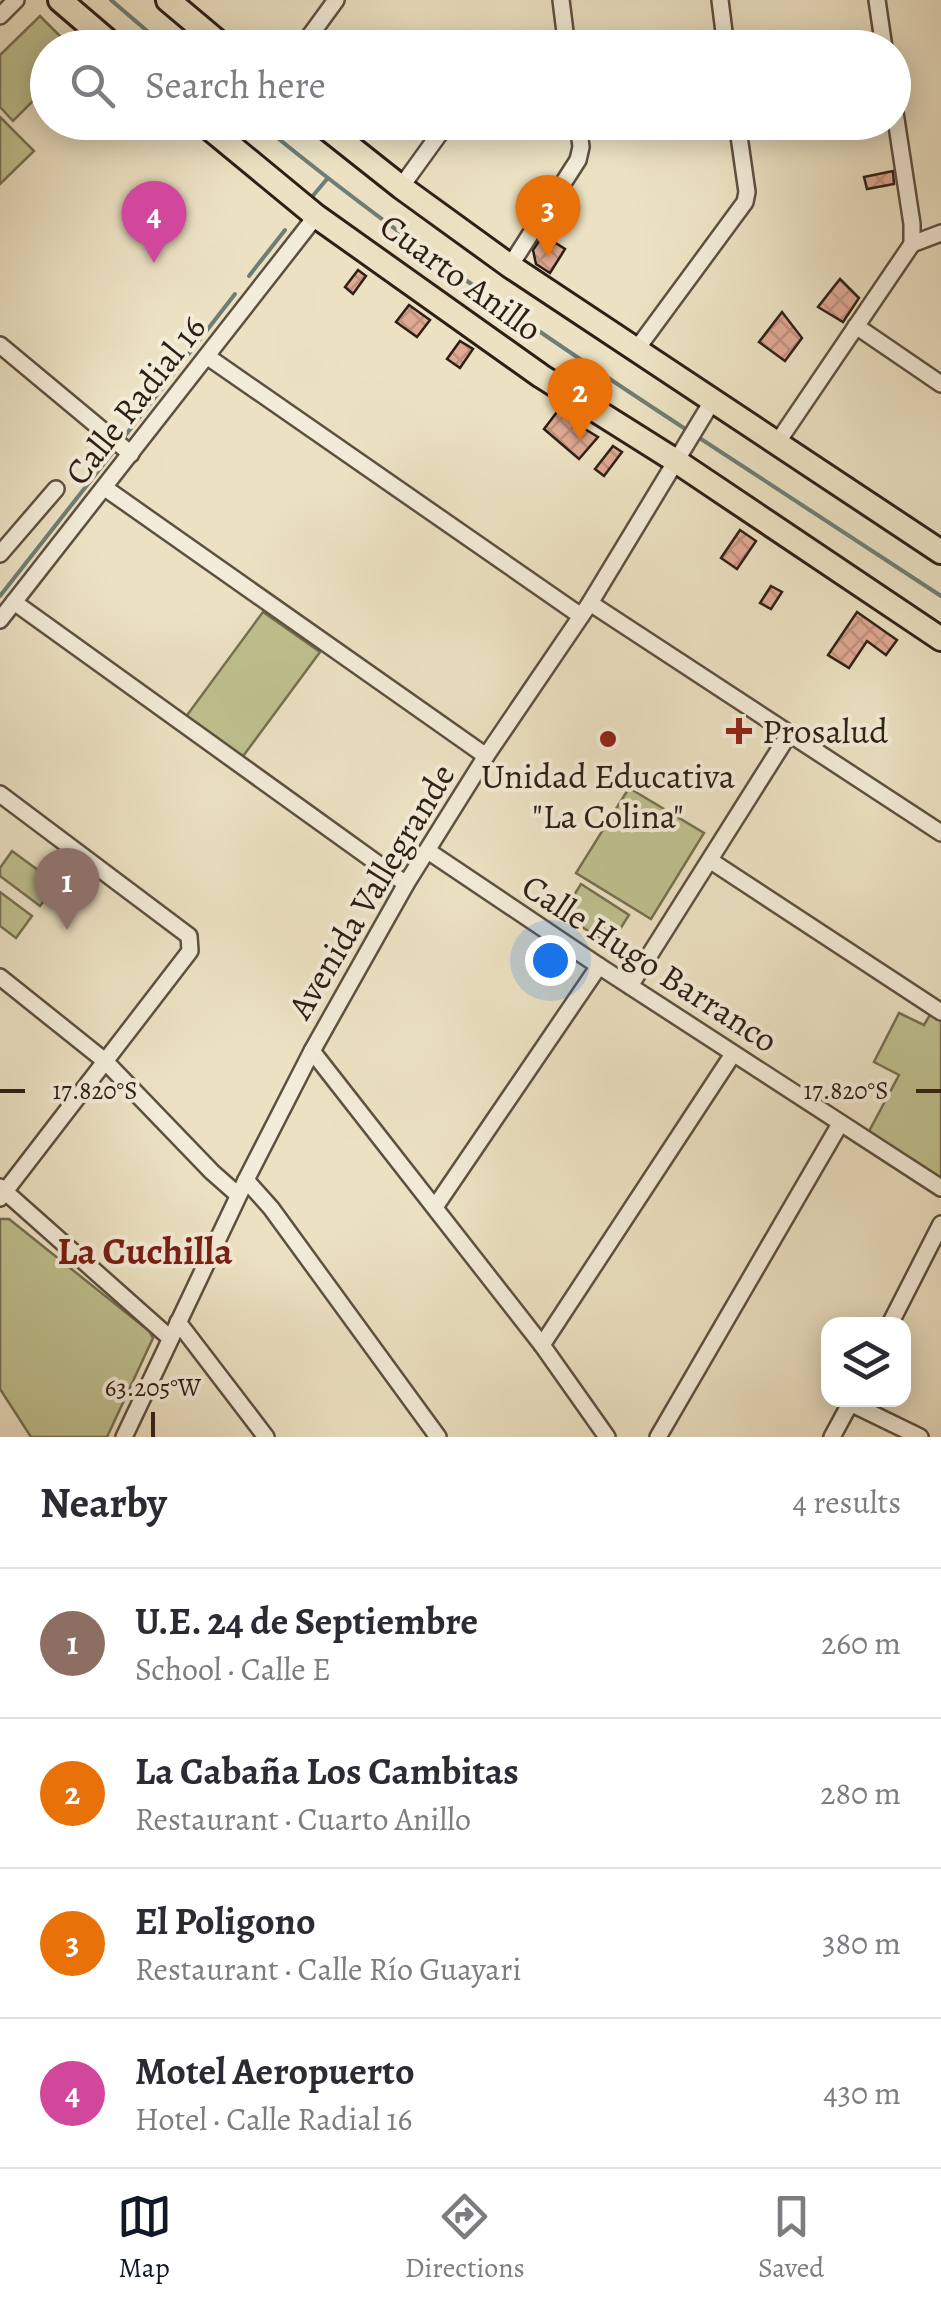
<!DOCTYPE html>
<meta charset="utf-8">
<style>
:root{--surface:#fff;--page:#f2f2f3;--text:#2b2b33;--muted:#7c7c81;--line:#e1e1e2;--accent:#111827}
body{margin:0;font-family:Alegreya,serif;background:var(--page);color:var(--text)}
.controls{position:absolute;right:30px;bottom:30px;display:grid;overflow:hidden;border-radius:20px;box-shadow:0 5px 25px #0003}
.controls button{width:90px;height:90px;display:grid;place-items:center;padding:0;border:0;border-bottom:2px solid var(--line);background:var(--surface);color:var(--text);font:50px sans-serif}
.you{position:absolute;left:550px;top:960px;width:35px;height:35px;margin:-25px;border:8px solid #fff;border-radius:50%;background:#1a73e8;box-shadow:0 0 0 15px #1a73e833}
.badge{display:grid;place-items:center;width:65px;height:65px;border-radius:50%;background:var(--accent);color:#fff;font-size:32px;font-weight:700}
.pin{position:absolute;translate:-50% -82px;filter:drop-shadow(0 2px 5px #0008)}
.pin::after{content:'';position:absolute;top:52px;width:35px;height:30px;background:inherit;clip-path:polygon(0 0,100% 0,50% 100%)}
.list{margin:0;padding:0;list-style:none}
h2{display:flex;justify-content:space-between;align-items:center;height:130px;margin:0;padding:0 40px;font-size:42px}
h2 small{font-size:32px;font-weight:400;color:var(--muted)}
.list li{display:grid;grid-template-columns:65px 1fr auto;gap:30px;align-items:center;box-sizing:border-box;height:150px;padding:0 40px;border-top:2px solid var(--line)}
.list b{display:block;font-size:38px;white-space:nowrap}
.list p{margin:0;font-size:32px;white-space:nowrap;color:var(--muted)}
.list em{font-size:32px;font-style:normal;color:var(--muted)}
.icon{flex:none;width:55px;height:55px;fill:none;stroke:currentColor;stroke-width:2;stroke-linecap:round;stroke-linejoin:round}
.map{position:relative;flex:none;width:941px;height:1437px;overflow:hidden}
.search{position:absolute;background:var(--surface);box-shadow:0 5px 25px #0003;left:30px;right:30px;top:30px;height:110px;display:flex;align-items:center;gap:25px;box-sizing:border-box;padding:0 35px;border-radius:55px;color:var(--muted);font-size:38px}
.sheet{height:730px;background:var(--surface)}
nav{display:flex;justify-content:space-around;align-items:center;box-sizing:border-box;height:140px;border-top:2px solid var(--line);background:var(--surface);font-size:28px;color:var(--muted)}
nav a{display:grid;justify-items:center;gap:5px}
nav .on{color:var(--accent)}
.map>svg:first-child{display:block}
.green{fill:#bfc18f;stroke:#767052;stroke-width:2.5}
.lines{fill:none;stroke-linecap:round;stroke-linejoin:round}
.stream{stroke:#6e7e74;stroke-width:4}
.building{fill:url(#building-cross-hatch);stroke:#2e1f16;stroke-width:2.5}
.minor-casing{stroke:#5e5041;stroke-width:20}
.highway-casing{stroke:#2e1f16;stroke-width:28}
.minor{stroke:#f3ecd8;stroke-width:15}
.highway{stroke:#ece2c3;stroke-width:22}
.ticks{fill:none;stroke:#2e1f16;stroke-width:4}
.poi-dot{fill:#8f2418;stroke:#f3ecd8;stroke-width:4}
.labels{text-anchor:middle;stroke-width:8;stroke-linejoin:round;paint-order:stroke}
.street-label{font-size:35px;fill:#2e1f16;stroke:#f3ecd8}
.poi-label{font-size:35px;fill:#2e1f16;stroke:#f3ecd8;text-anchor:start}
.neighbourhood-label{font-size:38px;font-weight:bold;fill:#7a1f14;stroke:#f3ecd8}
.ticks-label{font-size:25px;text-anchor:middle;fill:#2e1f16;stroke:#f3ecd8;stroke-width:8;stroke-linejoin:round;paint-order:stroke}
</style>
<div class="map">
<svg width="941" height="1437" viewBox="0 0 941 1437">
<defs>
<pattern id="building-cross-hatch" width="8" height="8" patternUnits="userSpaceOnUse" patternTransform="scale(2.5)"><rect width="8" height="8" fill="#e0a993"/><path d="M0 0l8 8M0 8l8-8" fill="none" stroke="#c0917e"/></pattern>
</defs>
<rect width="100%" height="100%" fill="#ece2c3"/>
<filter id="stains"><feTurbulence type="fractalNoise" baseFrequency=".002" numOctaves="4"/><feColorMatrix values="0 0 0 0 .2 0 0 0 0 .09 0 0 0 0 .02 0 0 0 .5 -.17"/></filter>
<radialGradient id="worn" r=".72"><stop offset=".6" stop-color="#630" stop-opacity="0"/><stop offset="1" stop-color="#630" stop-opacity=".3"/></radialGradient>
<g class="green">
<polygon points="40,16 71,47 48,48 47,87 13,121 0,107 0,55"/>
<polygon points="0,117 34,151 0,184"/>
<polygon points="263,612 320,652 241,759 185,718"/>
<polygon points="629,788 704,833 651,919 576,873"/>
<polygon points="12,851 57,884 40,906 0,876 0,868"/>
<polygon points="581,884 629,915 610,945 562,914"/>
<polygon points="0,892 32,916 16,938 0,926"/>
<polygon points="899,1013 924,1025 931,1013 941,1020 941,1181 867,1135 899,1075 874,1062"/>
<polygon points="0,1219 9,1219 149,1331 153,1338 107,1437 31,1437 0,1389"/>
</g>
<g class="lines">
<g class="stream">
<polyline points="111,0 167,48"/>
<path d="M258,122C395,235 542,335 690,432"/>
<polyline points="311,198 327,179"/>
<polyline points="249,276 285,230"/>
<polyline points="698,437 941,596"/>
<polyline points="121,441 235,294"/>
<polyline points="0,596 117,447"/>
</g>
</g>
<g class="building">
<polygon points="893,171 894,184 867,189 864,177"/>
<polygon points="543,235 565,249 550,273 536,264 533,250"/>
<polygon points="358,270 366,276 353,294 345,287"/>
<polygon points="840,279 859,298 843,322 818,307"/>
<polygon points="409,305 430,320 417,337 396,322"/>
<polygon points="782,312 802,338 785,361 759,342"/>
<polygon points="460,341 473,349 460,368 447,359"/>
<polygon points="557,412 598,437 579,459 544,429"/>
<polygon points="613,446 622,452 604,476 595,469"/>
<polygon points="740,530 756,541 737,569 721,558"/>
<polygon points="771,586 782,592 771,609 760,603"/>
<polygon points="857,612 897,640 886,655 867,641 849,668 828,655"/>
</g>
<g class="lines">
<defs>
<g id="minor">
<polyline points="561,0 567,48"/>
<polyline points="720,0 726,48"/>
<polyline points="877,0 884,48"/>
<polyline points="0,16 16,0"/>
<polyline points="301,48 336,0"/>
<polyline points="894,106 912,224 912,244"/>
<polyline points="401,187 448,122"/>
<polyline points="912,244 941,233"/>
<polyline points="510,266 578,160 581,147 578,122"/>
<polyline points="856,326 941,384"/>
<polyline points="0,345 131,454"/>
<polyline points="636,350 745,202 747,192 737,122"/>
<polyline points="208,357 581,616"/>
<polyline points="777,443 912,244"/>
<polyline points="105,488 486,756"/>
<polyline points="0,554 56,489"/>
<polyline points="14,602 406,884"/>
<polyline points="590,603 941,833"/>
<polyline points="0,620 316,216"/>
<polyline points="0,794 189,936 190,951 0,1198"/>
<polyline points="428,851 599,966 941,1188"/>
<polyline points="711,861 941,1012"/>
<polyline points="0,977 105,1061 212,1172 238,1195"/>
<polyline points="630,986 789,734"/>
<polyline points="312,1051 542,1345 607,1437"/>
<polyline points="246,1180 271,1208 438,1437"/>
<polyline points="0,1187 170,1338"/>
<polyline points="435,1207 599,966"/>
<polyline points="178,1322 266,1437"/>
<polyline points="890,1324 941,1224"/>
<polyline points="542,1345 733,1054"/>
<polyline points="850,1403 920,1437"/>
<polyline points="124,1437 246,1180 312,1051 406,884 486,756 590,603 713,400"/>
<polyline points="658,1437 840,1124"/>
<polyline points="832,1437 852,1400"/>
</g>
<g id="highway">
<polyline points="60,0 116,48"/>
<polyline points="168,0 225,48"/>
<polyline points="202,122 316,216 541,376 676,461 941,639"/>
<polyline points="319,122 401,187 510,266 941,552"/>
</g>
</defs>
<use href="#minor" class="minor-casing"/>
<use href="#highway" class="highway-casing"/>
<use href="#minor" class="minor"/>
<use href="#highway" class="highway"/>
</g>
<path class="ticks" d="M0,1091H25M916,1091H941M153,1412V1437"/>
<g class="poi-dot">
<path d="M734 716h10v10h10v10h-10v10h-10v-10h-10v-10h10z"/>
<circle cx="608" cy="739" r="10"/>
</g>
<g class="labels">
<g class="street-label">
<text transform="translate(461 277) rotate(36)" y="12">Cuarto Anillo</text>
<text transform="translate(135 400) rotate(-52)" y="12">Calle Radial 16</text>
<text transform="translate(371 891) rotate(-59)" y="12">Avenida Vallegrande</text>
<text transform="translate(650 963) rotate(33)" y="12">Calle Hugo Barranco</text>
</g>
<g class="poi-label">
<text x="762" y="743">Prosalud</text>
<text x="608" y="788" text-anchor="middle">Unidad Educativa<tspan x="608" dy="40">"La Colina"</tspan></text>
</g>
<g class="neighbourhood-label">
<text x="145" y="1264">La Cuchilla</text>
</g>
</g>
<g class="ticks-label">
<text x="95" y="1099">17.820°S</text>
<text x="846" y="1099">17.820°S</text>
<text x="153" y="1396">63.205°W</text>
</g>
<rect width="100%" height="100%" filter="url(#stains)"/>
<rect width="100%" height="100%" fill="url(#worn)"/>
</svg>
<div class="controls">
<button><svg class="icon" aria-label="layers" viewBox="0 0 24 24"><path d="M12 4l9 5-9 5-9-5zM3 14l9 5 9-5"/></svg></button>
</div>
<div class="you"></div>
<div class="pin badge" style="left:67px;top:930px;background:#8d6e63">1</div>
<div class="pin badge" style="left:580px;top:440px;background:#e8710a">2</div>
<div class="pin badge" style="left:548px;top:257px;background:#e8710a">3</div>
<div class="pin badge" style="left:154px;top:263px;background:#d1479c">4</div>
<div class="search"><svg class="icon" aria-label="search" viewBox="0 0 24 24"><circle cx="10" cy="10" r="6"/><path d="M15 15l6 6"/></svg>Search here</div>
</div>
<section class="sheet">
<h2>Nearby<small>4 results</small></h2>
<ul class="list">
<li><span class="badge" style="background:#8d6e63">1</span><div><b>U.E. 24 de Septiembre</b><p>School · Calle E</p></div><em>260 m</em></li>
<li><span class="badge" style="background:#e8710a">2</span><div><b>La Cabaña Los Cambitas</b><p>Restaurant · Cuarto Anillo</p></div><em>280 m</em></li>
<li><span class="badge" style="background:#e8710a">3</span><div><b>El Poligono</b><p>Restaurant · Calle Río Guayari</p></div><em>380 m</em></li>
<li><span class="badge" style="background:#d1479c">4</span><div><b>Motel Aeropuerto</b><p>Hotel · Calle Radial 16</p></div><em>430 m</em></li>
</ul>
</section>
<nav>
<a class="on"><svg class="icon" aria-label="map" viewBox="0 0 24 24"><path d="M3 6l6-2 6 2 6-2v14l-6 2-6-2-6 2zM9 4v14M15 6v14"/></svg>Map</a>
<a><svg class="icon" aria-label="directions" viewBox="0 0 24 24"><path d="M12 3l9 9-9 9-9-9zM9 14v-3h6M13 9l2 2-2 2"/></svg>Directions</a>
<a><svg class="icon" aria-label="saved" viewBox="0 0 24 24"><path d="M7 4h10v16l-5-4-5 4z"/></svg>Saved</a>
</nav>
